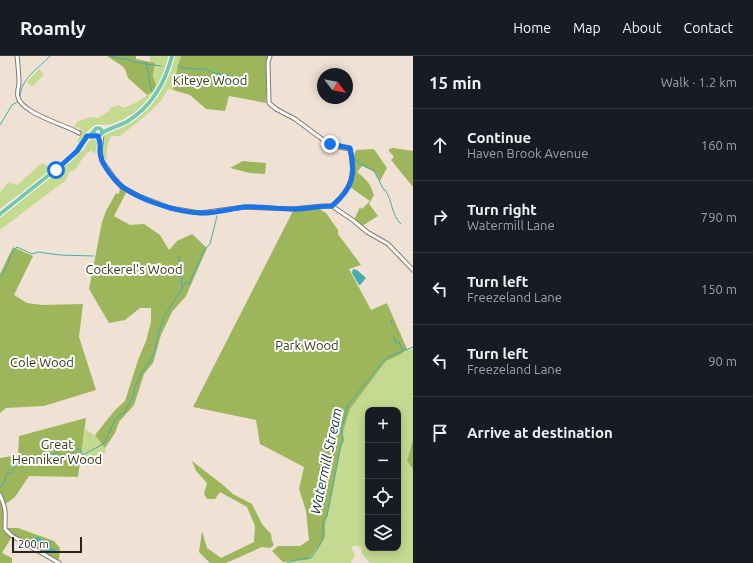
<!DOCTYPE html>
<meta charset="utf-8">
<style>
:root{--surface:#171b24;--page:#20242c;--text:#f1f3f6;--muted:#9ea1a6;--line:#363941}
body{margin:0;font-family:Ubuntu,sans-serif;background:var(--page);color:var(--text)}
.controls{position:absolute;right:12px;bottom:12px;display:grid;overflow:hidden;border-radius:8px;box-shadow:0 2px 10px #0003}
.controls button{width:36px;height:36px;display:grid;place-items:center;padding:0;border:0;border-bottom:1px solid var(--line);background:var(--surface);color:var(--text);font:20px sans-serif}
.compass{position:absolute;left:317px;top:12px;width:36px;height:36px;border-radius:50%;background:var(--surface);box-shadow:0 2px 10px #0003;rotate:121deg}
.scale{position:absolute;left:12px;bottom:10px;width:70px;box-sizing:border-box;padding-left:4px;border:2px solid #2a2420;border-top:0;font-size:11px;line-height:14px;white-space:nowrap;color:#2a2420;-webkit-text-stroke:3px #fff;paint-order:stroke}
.stop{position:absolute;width:12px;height:12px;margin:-9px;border:3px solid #1a73e8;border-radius:50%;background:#fff}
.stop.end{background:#1a73e8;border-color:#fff;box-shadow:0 1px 4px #0008}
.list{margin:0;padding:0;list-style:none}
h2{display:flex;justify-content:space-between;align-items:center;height:52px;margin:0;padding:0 16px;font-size:17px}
h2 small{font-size:13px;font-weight:400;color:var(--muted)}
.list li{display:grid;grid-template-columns:26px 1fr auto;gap:12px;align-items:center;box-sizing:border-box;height:72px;padding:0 16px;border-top:1px solid var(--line)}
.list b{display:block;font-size:15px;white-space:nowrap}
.list p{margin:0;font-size:13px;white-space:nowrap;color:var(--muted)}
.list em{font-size:13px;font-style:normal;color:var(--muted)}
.icon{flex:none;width:22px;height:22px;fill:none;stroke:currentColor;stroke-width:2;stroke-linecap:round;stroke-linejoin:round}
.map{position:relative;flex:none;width:413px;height:507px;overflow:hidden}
header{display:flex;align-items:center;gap:24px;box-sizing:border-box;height:56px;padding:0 20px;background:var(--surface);border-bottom:1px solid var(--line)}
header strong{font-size:19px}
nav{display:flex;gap:22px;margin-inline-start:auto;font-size:14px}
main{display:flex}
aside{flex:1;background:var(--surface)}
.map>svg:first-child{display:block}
.green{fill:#c3da90;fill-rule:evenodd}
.forest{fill:#9db65c}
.water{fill:#42adae}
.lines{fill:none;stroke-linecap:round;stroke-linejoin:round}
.stream{stroke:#42adae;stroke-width:1}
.minor-casing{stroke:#85786d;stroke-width:5}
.major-casing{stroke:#fff;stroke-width:6}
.minor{stroke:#fff;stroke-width:3}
.major{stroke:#77c7ae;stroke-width:4}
.route{stroke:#1a73e8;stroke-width:5}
.labels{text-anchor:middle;stroke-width:4;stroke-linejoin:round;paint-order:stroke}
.park-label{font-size:13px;fill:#313c16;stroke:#fff}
.water-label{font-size:14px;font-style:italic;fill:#223a3a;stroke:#fff}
</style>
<header>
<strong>Roamly</strong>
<nav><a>Home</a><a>Map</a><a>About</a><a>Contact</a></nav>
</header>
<main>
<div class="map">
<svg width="413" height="507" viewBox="0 0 413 507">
<rect width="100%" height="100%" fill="#f0e1d5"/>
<g class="green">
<path d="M150,0H169C162,29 144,57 114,67C109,69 104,69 99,69C91,68 83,81 79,87L77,86L81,78L79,76L80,73L78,71L74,72L77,66L90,61L98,62L109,55L110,52L119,49L124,52C136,47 149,41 156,29L153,20L155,8L150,6Z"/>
<path d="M174,0H181L178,9L173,34L168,33L160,46L144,61L120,80H111C107,86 106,97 107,104C99,101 102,85 105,78C112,74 120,71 128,67C153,53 168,28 174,0Z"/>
<polygon points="39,13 44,18 32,31 27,26"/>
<path d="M92,83L97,85V89L95,98L91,94L84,100L75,114L69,116L66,124L0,174V161L56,117L60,121L62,120L58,115C64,110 77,96 83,95L88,86Z"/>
<polygon points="42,107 53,113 0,153 0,136 9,126 17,129"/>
<path d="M407,293L413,294V383L407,405L413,413V507H370L362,498L361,492L358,490H353L351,491L355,499L351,507H279L306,504L309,503L324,482L325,467L328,459L341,391L344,385L343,376L350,353L386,305L400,299ZM368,354H398V492H368Z"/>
<path d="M85,373C94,378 104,385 106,396L79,410Z"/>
</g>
<g class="forest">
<polygon points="107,0 136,0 136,3 155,7 153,20 156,29 153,35 147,39 128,22 125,13 122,10"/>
<polygon points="181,0 269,0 267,6 266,47 229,40 225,55 206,53 190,39 173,34 178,9"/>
<polygon points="393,92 413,95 413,131 391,104 394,101 389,95 389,93"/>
<path d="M374,93L387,112L380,125L375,116L362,110L357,116C367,124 370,127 374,139L369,148L378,160L362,170L354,164L360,151L362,153L370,145L350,131C354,119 351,104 356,94Z"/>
<polygon points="243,105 266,107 265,118 250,117 230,112"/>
<polygon points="120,131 127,135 114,160 130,169 144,168 160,179 169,194 177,185 192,178 207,192 186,240 172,256 161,279 153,307 144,318 134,349 119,366 115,377 105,392 95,379 115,354 125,345 138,304 146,285 151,266 151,252 140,252 125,264 109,267 89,233 102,166 106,155 116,137 119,138"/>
<polygon points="318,152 326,157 338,174 338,178 361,209 349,213 371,254 387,247 407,293 400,299 386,305 350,353 343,376 344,385 341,391 328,459 325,467 325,482 309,503 306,504 283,506 272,495 278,490 300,490 309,484 306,455 299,433 304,411 260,388 256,364 193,351 293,155"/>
<polygon points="13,191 33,200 14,239 27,247 42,249 83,248 79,281 96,334 44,350 6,352 0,357 0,218"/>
<polygon points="86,362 78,421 29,420 15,441 3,450 5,460 4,472 18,472 54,485 60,492 59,504 10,480 11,482 2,497 12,502 12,507 0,507 0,402 18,399 19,380"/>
<polygon points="413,383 413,413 407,405"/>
<polygon points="192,405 223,429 233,438 252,448 262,468 271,478 272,485 274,489 270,492 262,491 226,507 210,507 199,496 202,475 207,492 221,502 254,486 255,470 247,451 220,436 215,443 207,443 204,438 207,427 196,415"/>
</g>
<g class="water">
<polygon points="353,213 357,214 366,222 360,229 359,229 352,217"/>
<polygon points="36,481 39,481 44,486 51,486 50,492 55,493 56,495 45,495 41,489 35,484"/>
</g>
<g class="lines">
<g class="stream">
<path d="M111,0L123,4V2L135,6L146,8C149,17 149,26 152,36"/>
<polyline points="146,8 161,10"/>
<polyline points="178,10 189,13 205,13 217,18 229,19"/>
<path d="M20,41C21,22 38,13 50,0"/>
<polyline points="0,69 12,49 17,46"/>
<path d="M354,101L356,105L374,115L384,134H385C393,145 391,159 401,168"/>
<polyline points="179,200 182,231"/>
<path d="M0,221C10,213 7,199 17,191L32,198L38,196L60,199L93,200"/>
<polyline points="391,264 392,268"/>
<polyline points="394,280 396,287 399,286 403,294"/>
<path d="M0,431L3,429L7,418L11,417L17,408L19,409C25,399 32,403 42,402C44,402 48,399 51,398L52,400L53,398L57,396L59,399L70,400L75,393H80L83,399L101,389L105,386L114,366L120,358L124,357L134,339V333L141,318L155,296L156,286L164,261L186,226L189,228L205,193L210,188L217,160"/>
<path d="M287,507L301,503L311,502C322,487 323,486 323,468C323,465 326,462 327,459L341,389L343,384L341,371C345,365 345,356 348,349L386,302L413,291"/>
</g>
<defs>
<g id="minor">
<path d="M17,0C18,9 19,19 19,28C18,32 17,37 18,41C21,57 66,69 79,77"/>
<path d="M270,0L268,6L269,47L276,53L295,63L326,86L334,90L350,93C356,119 352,132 332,150"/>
<polyline points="102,78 100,96 102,105 115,123 122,131 139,140 170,152 200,157 244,151 292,153 323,150 332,150 354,165 367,176 388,188 413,214"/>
<polyline points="98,80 101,87"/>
<path d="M0,439C7,455 5,457 5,473L12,480L59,507"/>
</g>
<g id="major">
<circle cx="98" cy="76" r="4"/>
<path d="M102,77C110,72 119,70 128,65C152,50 165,27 172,0"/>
<path d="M0,158L69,103C78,94 84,83 94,75"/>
</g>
</defs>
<use href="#minor" class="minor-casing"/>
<use href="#major" class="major-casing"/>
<use href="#minor" class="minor"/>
<use href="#major" class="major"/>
</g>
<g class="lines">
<path class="route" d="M56,114L77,95L87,80H98C103,91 98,91 101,101C102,108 110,118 115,124C131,142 178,157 202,157C216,157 230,153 244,151C260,150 276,153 293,153C306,153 319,150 332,150C353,132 356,119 350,92L330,88"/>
</g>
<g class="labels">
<g class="park-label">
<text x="210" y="29">Kiteye Wood</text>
<text x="134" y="218">Cockerel's Wood</text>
<text x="307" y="294">Park Wood</text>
<text x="42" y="311">Cole Wood</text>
<text x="57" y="393">Great<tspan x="57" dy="15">Henniker Wood</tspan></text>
</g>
<g class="water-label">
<text transform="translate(326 405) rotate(-78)" y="5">Watermill Stream</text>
</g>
</g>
</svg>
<div class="controls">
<button>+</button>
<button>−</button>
<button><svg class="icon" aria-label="locate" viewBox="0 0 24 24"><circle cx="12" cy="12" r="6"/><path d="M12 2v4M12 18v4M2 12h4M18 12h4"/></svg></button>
<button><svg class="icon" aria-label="layers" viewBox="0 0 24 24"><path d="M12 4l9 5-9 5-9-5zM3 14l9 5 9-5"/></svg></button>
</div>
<svg class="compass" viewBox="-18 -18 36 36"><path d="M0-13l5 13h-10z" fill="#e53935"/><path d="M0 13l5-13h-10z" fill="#9ea1a6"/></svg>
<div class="scale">200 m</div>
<div class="stop" style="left:56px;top:114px"></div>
<div class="stop end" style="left:330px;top:88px"></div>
</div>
<aside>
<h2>15 min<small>Walk · 1.2 km</small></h2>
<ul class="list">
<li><svg class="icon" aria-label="ahead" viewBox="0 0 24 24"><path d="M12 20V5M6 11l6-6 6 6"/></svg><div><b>Continue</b><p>Haven Brook Avenue</p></div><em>160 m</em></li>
<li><svg class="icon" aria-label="right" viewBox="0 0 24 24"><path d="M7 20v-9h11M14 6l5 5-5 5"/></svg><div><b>Turn right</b><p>Watermill Lane</p></div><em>790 m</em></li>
<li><svg class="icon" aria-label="left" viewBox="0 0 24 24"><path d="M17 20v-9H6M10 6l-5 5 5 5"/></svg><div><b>Turn left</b><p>Freezeland Lane</p></div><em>150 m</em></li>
<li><svg class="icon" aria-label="left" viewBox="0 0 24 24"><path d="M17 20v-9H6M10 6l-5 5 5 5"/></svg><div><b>Turn left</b><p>Freezeland Lane</p></div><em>90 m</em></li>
<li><svg class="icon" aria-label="arrive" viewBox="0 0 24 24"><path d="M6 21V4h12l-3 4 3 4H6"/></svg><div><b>Arrive at destination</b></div></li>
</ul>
</aside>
</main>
